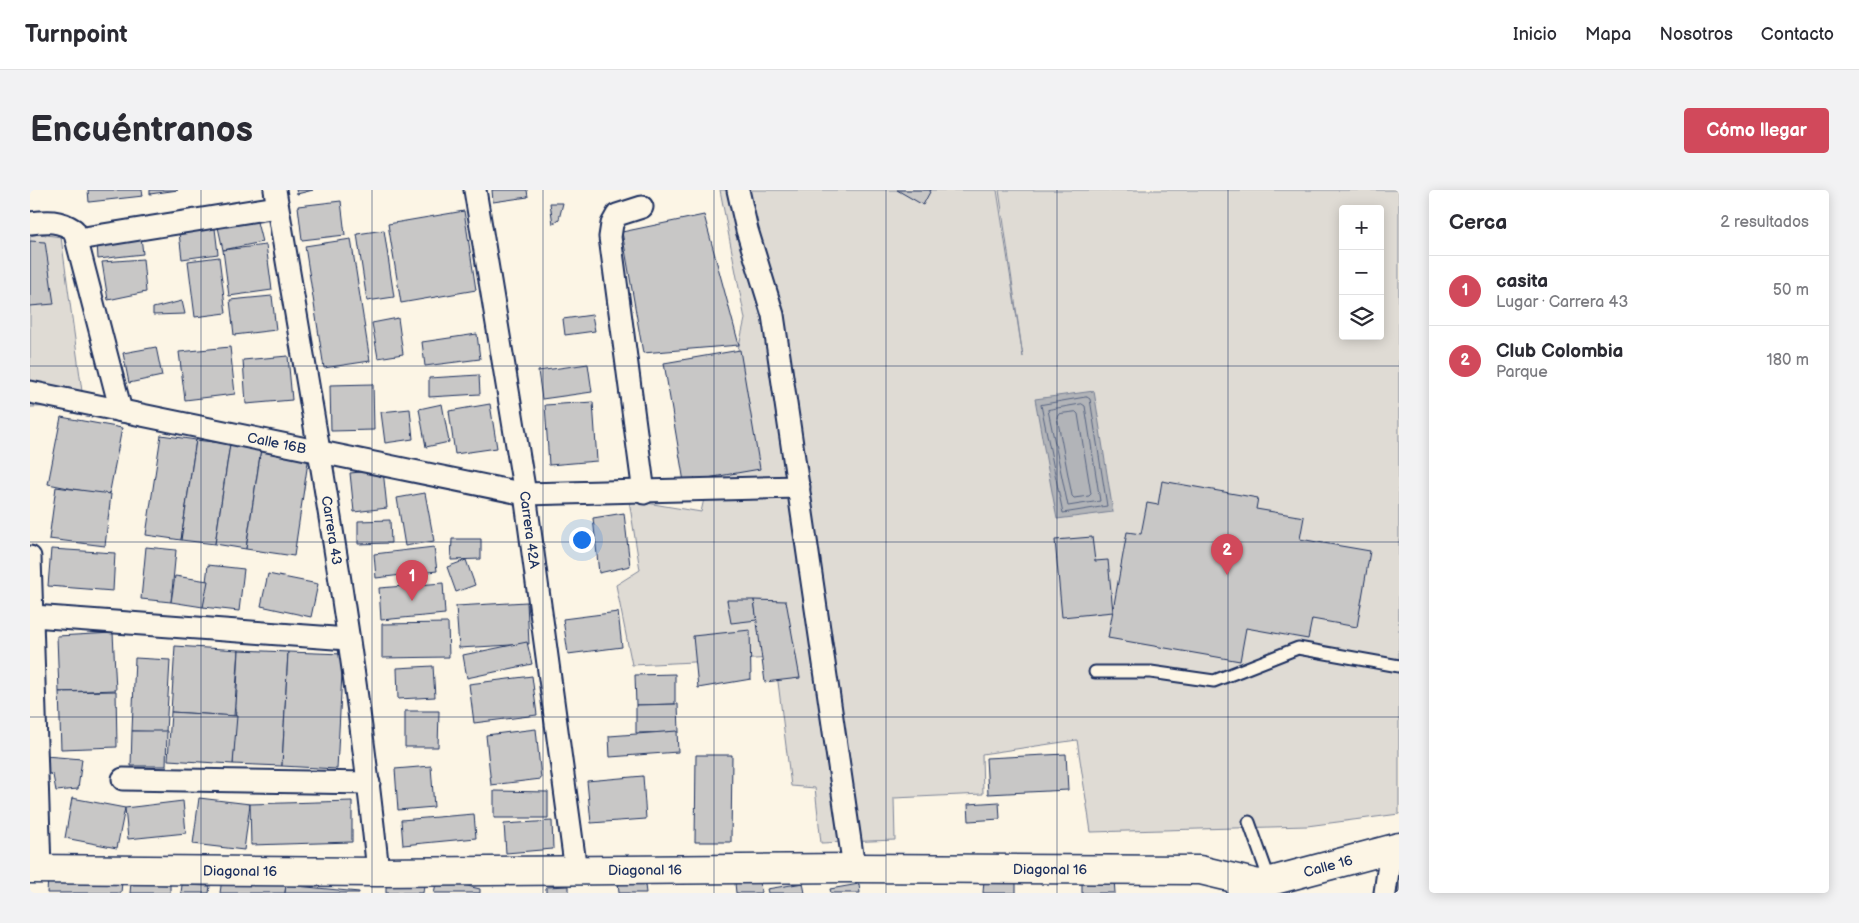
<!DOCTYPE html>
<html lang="es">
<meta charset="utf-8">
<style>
:root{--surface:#fff;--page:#f2f2f3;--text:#2b2b33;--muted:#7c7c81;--line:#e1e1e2;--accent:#d1495b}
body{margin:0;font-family:"Balsamiq Sans",sans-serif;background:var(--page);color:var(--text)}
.controls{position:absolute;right:15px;top:15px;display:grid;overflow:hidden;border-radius:5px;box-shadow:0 2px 12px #0003}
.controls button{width:45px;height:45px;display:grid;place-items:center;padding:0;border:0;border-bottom:1px solid var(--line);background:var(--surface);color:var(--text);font:25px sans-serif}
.you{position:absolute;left:551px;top:349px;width:18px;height:18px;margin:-12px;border:4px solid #fff;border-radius:50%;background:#1a73e8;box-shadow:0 0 0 8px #1a73e833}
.badge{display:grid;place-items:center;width:32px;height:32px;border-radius:50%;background:var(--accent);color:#fff;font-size:16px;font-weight:700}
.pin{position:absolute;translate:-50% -41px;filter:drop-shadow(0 1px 2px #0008)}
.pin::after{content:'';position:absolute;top:26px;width:18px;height:15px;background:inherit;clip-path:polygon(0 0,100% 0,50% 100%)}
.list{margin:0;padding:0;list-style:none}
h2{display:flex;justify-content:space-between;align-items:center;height:65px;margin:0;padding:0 20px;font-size:21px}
h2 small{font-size:16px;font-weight:400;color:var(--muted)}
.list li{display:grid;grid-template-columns:32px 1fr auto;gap:15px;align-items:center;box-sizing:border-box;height:70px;padding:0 20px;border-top:1px solid var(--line)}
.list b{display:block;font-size:19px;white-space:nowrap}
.list p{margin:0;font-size:16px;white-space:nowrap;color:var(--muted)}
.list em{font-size:16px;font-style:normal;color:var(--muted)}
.icon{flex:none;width:28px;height:28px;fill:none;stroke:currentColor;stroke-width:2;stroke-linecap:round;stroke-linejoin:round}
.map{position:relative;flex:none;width:1369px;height:703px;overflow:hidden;border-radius:5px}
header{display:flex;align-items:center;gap:30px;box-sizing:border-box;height:70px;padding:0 25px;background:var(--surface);border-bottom:1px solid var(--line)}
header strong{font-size:24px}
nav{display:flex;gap:28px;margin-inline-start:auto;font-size:18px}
.intro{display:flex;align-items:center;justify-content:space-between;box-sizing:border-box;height:120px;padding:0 30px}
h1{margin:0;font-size:35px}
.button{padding:12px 22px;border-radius:5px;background:var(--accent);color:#fff;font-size:18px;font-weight:700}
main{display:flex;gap:30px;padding:0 30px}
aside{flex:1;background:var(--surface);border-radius:5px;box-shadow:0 2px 12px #0003}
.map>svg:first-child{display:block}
.green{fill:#dfdbd4;stroke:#7d8599;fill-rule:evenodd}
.water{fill:#b2b4b8;stroke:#767f94}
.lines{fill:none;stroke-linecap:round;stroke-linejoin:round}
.shore{stroke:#576482;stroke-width:1}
.building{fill:#c8c7c6;stroke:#1b2f5e}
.service-casing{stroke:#1b2f5e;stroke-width:15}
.minor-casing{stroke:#1b2f5e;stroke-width:25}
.tertiary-casing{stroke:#1b2f5e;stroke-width:31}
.service{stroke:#fcf5e5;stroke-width:11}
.minor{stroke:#fcf5e5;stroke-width:21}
.tertiary{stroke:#fcf5e5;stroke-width:28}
.grid{fill:none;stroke:#1b2f5e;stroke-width:1;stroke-opacity:0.55}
.labels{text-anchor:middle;stroke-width:4;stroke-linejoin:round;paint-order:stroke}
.street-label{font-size:14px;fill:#1b2f5e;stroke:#fcf5e5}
</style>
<header>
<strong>Turnpoint</strong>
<nav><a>Inicio</a><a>Mapa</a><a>Nosotros</a><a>Contacto</a></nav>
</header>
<div class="intro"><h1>Encuéntranos</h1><a class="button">Cómo llegar</a></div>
<main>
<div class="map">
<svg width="1369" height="703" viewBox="0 0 1369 703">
<rect width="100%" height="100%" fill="#fcf5e5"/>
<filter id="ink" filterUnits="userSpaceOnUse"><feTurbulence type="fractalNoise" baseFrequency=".02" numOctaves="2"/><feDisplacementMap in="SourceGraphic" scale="10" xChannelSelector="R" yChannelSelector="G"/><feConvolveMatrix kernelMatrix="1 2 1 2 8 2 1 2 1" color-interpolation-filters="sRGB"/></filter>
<g filter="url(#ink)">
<g class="green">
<path d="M690,0H967L993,167L969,0H1369V624L1277,636L1061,642L1047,550L952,564L953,604L864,608L865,650L791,653L785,598L761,596L745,468L602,475L586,395L610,380L599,310L671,322L715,129ZM1313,19H1350V146H1313Z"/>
<polygon points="9,44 31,47 54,216 0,217 0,46"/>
</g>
<polygon class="water" points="1064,201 1083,322 1027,329 1005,209"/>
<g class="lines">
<g class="shore">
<polygon points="1057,207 1060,209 1077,316 1033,323 1011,215"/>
<polygon points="1052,214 1055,216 1070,311 1038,316 1018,220"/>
<polygon points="1046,222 1048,224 1061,304 1059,306 1044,308 1042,306 1027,227 1029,224"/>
</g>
</g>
<g class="building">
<polygon points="58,0 112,0 113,6 59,12"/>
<polygon points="120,0 148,0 120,4"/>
<polygon points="266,0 283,0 267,4"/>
<polygon points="462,0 497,0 498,7 463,12"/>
<polygon points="867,0 901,0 893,15"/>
<polygon points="311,11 315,45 272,50 268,16"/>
<polygon points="520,13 533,13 529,29 523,34"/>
<polygon points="434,21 446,100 371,113 358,34"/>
<polygon points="674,25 709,155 613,163 592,42"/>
<polygon points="226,28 232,52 193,60 188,37"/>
<polygon points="184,30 188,64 152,69 148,34"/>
<polygon points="354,40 364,107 337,111 327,44"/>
<polygon points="111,47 113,64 68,69 67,52"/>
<polygon points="321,49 340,171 294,178 275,56"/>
<polygon points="0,51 15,52 24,114 0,116"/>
<polygon points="236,55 242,100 199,106 193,60"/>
<polygon points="189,67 196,123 165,127 158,71"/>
<polygon points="113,69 116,102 78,110 72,72"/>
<polygon points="242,106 246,140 204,145 200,110"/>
<polygon points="152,111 155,124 123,125 123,118"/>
<polygon points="562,125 565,141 535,145 533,129"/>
<polygon points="368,128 373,164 348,168 342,133"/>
<polygon points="447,144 450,169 395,176 392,152"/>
<polygon points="126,157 132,186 99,193 93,163"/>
<polygon points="200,157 205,204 155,210 149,162"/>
<polygon points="710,160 730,279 654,292 634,173"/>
<polygon points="258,166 262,210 216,214 213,170"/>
<polygon points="558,174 562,202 512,209 508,181"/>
<polygon points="449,185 450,204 399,207 399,188"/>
<polygon points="343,194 344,240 301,241 300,195"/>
<polygon points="563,212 567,271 519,275 515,215"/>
<polygon points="412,214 419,252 396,257 389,219"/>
<polygon points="460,214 467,258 425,264 419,221"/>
<polygon points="380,219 383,249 355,253 351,222"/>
<polygon points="31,227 92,238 79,306 18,294"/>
<polygon points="131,245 166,250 151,350 116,345"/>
<polygon points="166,250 200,254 185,354 151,350"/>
<polygon points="200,254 231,259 216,359 185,354"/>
<polygon points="231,259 279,265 264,366 216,359"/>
<polygon points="353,280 357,318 324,322 320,283"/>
<polygon points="1132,291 1228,308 1226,319 1274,327 1270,349 1340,361 1327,437 1282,429 1278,449 1216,438 1210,471 1078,448 1097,342 1111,344 1117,313 1128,315"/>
<polygon points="26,297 81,304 75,356 19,349"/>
<polygon points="395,303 404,351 375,356 367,308"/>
<polygon points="594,323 600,376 569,383 563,328"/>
<polygon points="360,330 361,353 328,354 328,331"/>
<polygon points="1062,347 1065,371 1078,370 1083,422 1032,427 1025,350"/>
<polygon points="422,349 451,349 451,369 421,370"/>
<polygon points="116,357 146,360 141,412 111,409"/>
<polygon points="404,357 407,381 346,388 344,364"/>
<polygon points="21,359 85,363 83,401 18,396"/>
<polygon points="436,370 445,395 426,402 417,377"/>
<polygon points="178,375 214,379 209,421 173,417"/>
<polygon points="238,384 288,394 281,427 231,416"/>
<polygon points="145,386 178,391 173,417 141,412"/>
<polygon points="413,393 415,424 351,430 349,398"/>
<polygon points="697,410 724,410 727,430 701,433"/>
<polygon points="724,410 756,411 770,488 735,492"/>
<polygon points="497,412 499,454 429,458 426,416"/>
<polygon points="588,422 592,457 538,464 533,429"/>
<polygon points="418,433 419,467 352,468 352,434"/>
<polygon points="720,440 721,489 668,498 663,446"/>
<polygon points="83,443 86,500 29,502 27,446"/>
<polygon points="497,452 502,474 437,488 433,465"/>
<polygon points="145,456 209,460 204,526 141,522"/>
<polygon points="209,460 258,462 252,576 203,574"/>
<polygon points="258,462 313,464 307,579 252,576"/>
<polygon points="105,468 140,470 136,542 102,541"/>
<polygon points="403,476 405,507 368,509 367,478"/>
<polygon points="645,484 645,514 606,515 605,485"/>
<polygon points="502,486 507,525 444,533 439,494"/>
<polygon points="86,501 87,557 31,559 29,502"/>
<polygon points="648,514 649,542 606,543 606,515"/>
<polygon points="375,521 409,521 408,557 375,557"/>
<polygon points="141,522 207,526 203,574 138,570"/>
<polygon points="506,539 511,589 461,595 456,545"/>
<polygon points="102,541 137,541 136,576 101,576"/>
<polygon points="647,541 648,562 580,567 579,546"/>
<polygon points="1036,564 1038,600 958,604 956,568"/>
<polygon points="666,565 702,565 701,652 665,652"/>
<polygon points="15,566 52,569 48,599 26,601 23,585 16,583"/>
<polygon points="401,576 404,617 368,620 365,579"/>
<polygon points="613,586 616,629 561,633 557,591"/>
<polygon points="464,601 518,602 518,628 464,628"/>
<polygon points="42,608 95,618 87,658 35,648"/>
<polygon points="169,608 220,614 214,660 163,654"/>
<polygon points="153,611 156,643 98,649 95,618"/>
<polygon points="322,611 322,652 221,655 220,614"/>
<polygon points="969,612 970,629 939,631 938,614"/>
<polygon points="444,624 446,648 373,655 371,630"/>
<polygon points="522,631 523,659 476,663 474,634"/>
<polygon points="1369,686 1369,703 1364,703 1365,687"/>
<polygon points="18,687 92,692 91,703 17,703"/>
<polygon points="614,687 616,703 589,703 588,690"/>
<polygon points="192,689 256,695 255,703 190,703"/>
<polygon points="407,689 450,699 450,703 404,703"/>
<polygon points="1084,689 1085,703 1052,703 1052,690"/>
<polygon points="730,690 731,703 706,703 705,693"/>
<polygon points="954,690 986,692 986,703 953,703"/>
<polygon points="101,693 140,695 140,703 100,703"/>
<polygon points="773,693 775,703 738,703 737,699"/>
<polygon points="356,694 394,695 393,703 356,703"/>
<polygon points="829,694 830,703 801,703 800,699"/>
<polygon points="152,695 180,696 179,703 151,703"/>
<polygon points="256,695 329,702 329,703 255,703"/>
<polygon points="539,696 539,703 516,703 516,697"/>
</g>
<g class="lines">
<defs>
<g id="service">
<polyline points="1065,482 1121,482 1184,491 1268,458 1369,476"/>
<polyline points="1219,632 1240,691"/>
</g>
<g id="minor">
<path id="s1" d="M245,0C283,227 325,454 348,682"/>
<path id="s2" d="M445,0L495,304L546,681"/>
<polyline points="708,0 717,40 743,125 824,678"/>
<polyline points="612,17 587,25 582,34 580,47 614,303"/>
<path d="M0,33C18,31 29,30 44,40L91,221"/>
<polyline points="48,49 247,17"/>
<path id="s3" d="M0,202L495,304L769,297"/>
<polyline points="0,367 10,679"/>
<polyline points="3,426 318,449"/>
<polyline points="93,589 339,593"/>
<polyline points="1355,703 1361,659"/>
</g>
<g id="tertiary">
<path id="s4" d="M0,679L348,682L824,678L1170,680L1229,694"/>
<path id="s5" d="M1211,699L1369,657"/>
</g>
</defs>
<use href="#service" class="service-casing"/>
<use href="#minor" class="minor-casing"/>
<use href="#tertiary" class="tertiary-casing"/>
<use href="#service" class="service"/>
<use href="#minor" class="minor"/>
<use href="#tertiary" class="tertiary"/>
</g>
</g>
<path class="grid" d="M171,0V703M342,0V703M513,0V703M684,0V703M856,0V703M1027,0V703M1198,0V703M0,176H1369M0,352H1369M0,527H1369"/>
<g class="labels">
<g class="street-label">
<text dy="5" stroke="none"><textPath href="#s3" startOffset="252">Calle 16B</textPath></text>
<text dy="5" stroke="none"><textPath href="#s2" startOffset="344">Carrera 42A</textPath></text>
<text dy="5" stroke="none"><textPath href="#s1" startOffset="345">Carrera 43</textPath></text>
<text dy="5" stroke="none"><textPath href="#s5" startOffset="90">Calle 16</textPath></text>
<text dy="5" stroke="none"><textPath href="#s4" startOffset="1020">Diagonal 16</textPath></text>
<text dy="5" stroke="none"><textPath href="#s4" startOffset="615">Diagonal 16</textPath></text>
<text dy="5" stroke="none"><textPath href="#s4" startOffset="210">Diagonal 16</textPath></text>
</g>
</g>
</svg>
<div class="controls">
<button>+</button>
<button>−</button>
<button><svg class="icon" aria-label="layers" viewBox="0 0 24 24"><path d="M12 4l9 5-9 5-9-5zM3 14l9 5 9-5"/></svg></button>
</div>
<div class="you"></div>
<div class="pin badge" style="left:382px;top:411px">1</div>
<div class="pin badge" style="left:1197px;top:385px">2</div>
</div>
<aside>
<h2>Cerca<small>2 resultados</small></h2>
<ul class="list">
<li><span class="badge">1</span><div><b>casita</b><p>Lugar · Carrera 43</p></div><em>50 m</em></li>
<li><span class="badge">2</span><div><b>Club Colombia</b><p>Parque</p></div><em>180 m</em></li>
</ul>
</aside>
</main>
